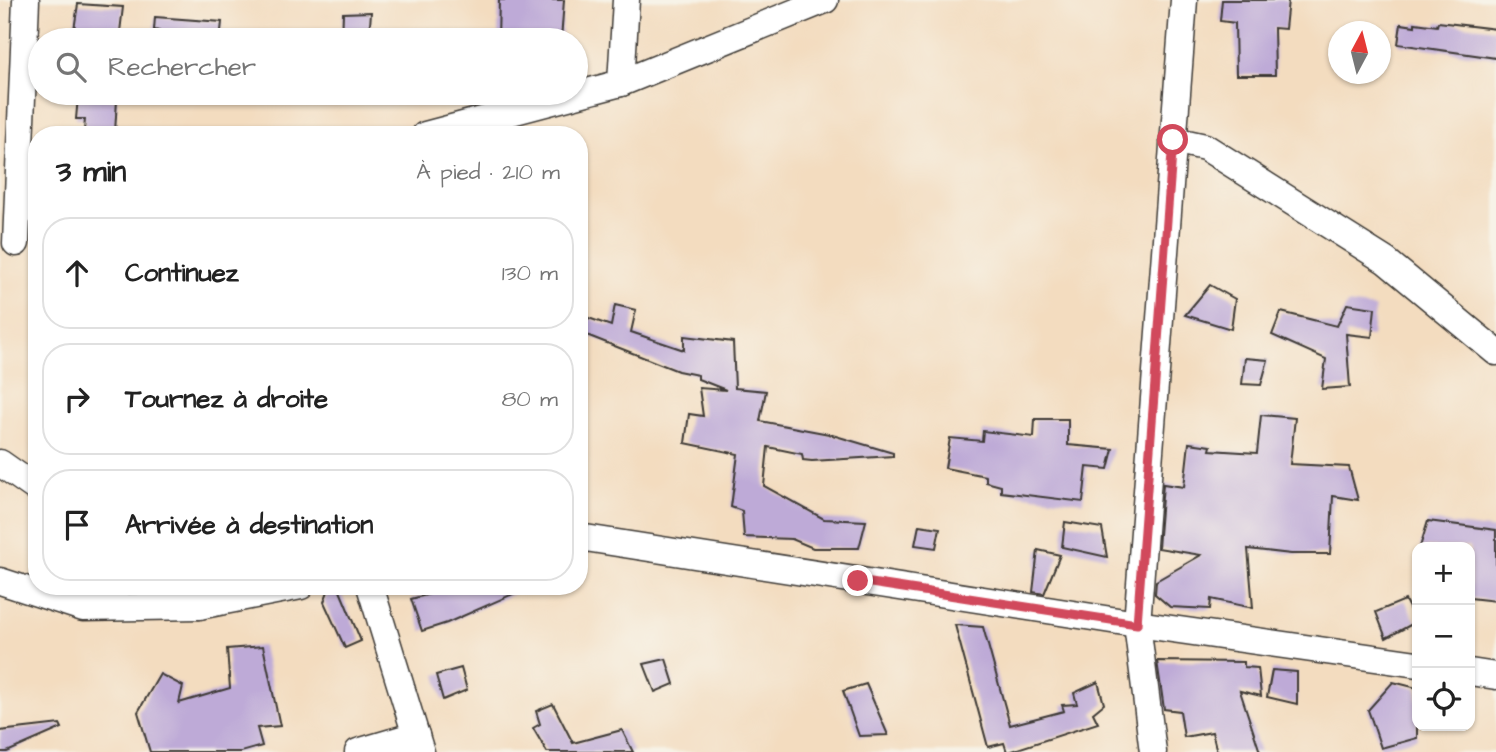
<!DOCTYPE html>
<html lang="fr">
<meta charset="utf-8">
<style>
:root{--surface:#fff;--page:#f6f6f6;--text:#222;--muted:#767676;--line:#e0e0e0}
body{margin:0;font-family:"Architects Daughter",sans-serif;background:var(--page);color:var(--text)}
.controls{position:absolute;right:21px;bottom:21px;display:grid;overflow:hidden;border-radius:14px;box-shadow:0 2px 5px #0004}
.controls button{width:63px;height:63px;display:grid;place-items:center;padding:0;border:0;border-bottom:2px solid var(--line);background:var(--surface);color:var(--text);font:35px sans-serif}
.compass{position:absolute;left:1328px;top:21px;width:63px;height:63px;border-radius:50%;background:var(--surface);box-shadow:0 2px 5px #0004;rotate:7deg}
.stop{position:absolute;width:21px;height:21px;margin:-16px;border:5px solid #d1495b;border-radius:50%;background:#fff}
.stop.end{background:#d1495b;border-color:#fff;box-shadow:0 2px 7px #0008}
.list{margin:0;padding:0;list-style:none}
h2{display:flex;justify-content:space-between;align-items:center;height:91px;margin:0;padding:0 28px;font-size:30px}
h2 small{font-size:23px;font-weight:400;color:var(--muted)}
.list li{display:grid;grid-template-columns:46px 1fr auto;gap:21px;align-items:center;box-sizing:border-box;height:112px;margin:0 14px 14px;padding:0 14px;border:2px solid var(--line);border-radius:28px}
.list b{display:block;font-size:26px;white-space:nowrap}
.list em{font-size:23px;font-style:normal;color:var(--muted)}
.icon{flex:none;width:38px;height:38px;fill:none;stroke:currentColor;stroke-width:2;stroke-linecap:round;stroke-linejoin:round}
.map{position:relative;flex:none;width:1496px;height:752px;overflow:hidden}
.search{position:absolute;background:var(--surface);box-shadow:0 2px 5px #0004;left:28px;top:28px;width:560px;height:77px;display:flex;align-items:center;gap:18px;box-sizing:border-box;padding:0 24px;border-radius:38px;color:var(--muted);font-size:26px}
.panel{position:absolute;background:var(--surface);box-shadow:0 2px 5px #0004;left:28px;top:126px;width:560px;height:469px;border-radius:28px}
.map>svg:first-child{display:block}
.building{fill:#beaad7}
.lines{fill:none;stroke-linecap:round;stroke-linejoin:round}
.minor-casing{stroke:#3c3934;stroke-width:29}
.minor{stroke:#fff;stroke-width:26}
.route{stroke:#d1495b;stroke-width:9}
</style>
<div class="map">
<svg width="1496" height="752" viewBox="0 0 1496 752">
<rect width="100%" height="100%" fill="#f7f3e8"/>
<filter id="ink" filterUnits="userSpaceOnUse"><feTurbulence type="fractalNoise" baseFrequency=".0143" numOctaves="2"/><feDisplacementMap in="SourceGraphic" scale="14" xChannelSelector="R" yChannelSelector="G"/><feConvolveMatrix kernelMatrix="1 2 1 2 8 2 1 2 1" color-interpolation-filters="sRGB"/></filter>
<filter id="wash" filterUnits="userSpaceOnUse"><feTurbulence type="fractalNoise" baseFrequency=".00686" numOctaves="4" result="noise"/><feDisplacementMap in="SourceGraphic" scale="28" xChannelSelector="R" yChannelSelector="G"/><feGaussianBlur stdDeviation="1.57" result="paint"/><feColorMatrix in="noise" values="0 0 0 0 0 0 0 0 0 0 0 0 0 0 0 0 0 1.4 0 .05"/><feComposite in="paint" operator="in"/></filter>
<g filter="url(#wash)">
<rect width="100%" height="100%" fill="#f3dcbf"/>
<g id="blocks">
<g class="building">
<polygon points="499,0 564,0 561,40 498,40"/>
<polygon points="1222,0 1288,0 1285,29 1274,28 1275,75 1236,75 1235,23 1220,21"/>
<polygon points="78,4 123,7 119,40 84,40 84,37 73,36"/>
<polygon points="371,12 369,40 342,40 343,13"/>
<polygon points="155,17 222,22 220,40 207,40 154,30"/>
<polygon points="1438,22 1496,29 1496,58 1398,44 1401,24 1415,26 1415,23 1437,26"/>
<polygon points="78,97 117,100 115,132 84,131 85,119 76,119"/>
<polygon points="1210,285 1235,299 1231,329 1185,315"/>
<polygon points="1347,304 1375,308 1372,337 1346,334 1350,387 1322,389 1326,359 1272,335 1281,312 1337,326"/>
<polygon points="615,305 636,310 631,332 684,350 684,336 733,342 735,388 766,391 760,421 829,434 893,453 893,456 812,461 803,460 802,454 768,447 764,486 824,519 866,521 859,548 813,548 792,539 744,537 742,511 731,507 738,454 685,443 689,414 703,416 699,388 726,390 698,379 698,375 678,371 579,332 580,315 611,326"/>
<polygon points="1245,358 1268,360 1261,385 1242,384"/>
<polygon points="1261,415 1295,418 1290,464 1349,467 1358,500 1333,496 1330,554 1291,554 1248,549 1253,608 1211,599 1210,609 1170,607 1155,594 1156,581 1201,555 1158,548 1163,484 1184,487 1189,443 1211,446 1210,450 1257,453"/>
<polygon points="1035,419 1068,419 1068,445 1113,449 1108,469 1087,467 1083,502 1001,492 1001,486 986,482 986,476 945,468 950,438 982,441 983,431 1034,437"/>
<polygon points="1428,521 1496,530 1496,601 1470,598 1470,547 1420,547"/>
<polygon points="1065,522 1102,528 1107,557 1062,547"/>
<polygon points="919,525 940,528 936,548 915,545"/>
<polygon points="1038,550 1060,555 1044,594 1033,592"/>
<polygon points="330,586 338,586 361,641 345,648 324,602"/>
<polygon points="460,586 531,586 447,623 422,631 411,599"/>
<polygon points="1405,600 1416,622 1386,638 1376,612"/>
<polygon points="955,625 983,627 1010,725 1064,711 1062,705 1077,704 1074,693 1098,682 1104,704 1093,713 1098,723 1008,752 1007,752 1004,743 988,747"/>
<polygon points="263,646 280,726 257,728 262,746 241,752 150,752 138,712 160,674 183,686 179,703 230,688 227,649"/>
<polygon points="666,659 674,684 655,692 644,664"/>
<polygon points="1157,661 1244,662 1244,667 1258,668 1261,696 1240,691 1260,752 1217,752 1212,732 1184,737 1180,711 1164,709"/>
<polygon points="461,668 467,690 443,700 436,675"/>
<polygon points="1272,670 1297,672 1297,704 1267,697"/>
<polygon points="1393,682 1417,688 1417,738 1381,748 1372,721 1373,721 1372,721 1368,710"/>
<polygon points="866,684 888,735 859,736 843,691"/>
<polygon points="553,704 573,743 622,730 633,752 547,752 533,728 540,724 536,711"/>
<polygon points="60,724 62,728 7,752 0,752 0,731"/>
</g>
</g>
</g>
<g filter="url(#ink)">
<use href="#blocks" fill-opacity="0" stroke="#3c3934" stroke-width="2"/>
<g class="lines">
<defs>
<g id="minor">
<polyline points="621,83 626,0"/>
<polyline points="425,135 621,83 825,0"/>
<polyline points="1173,140 1205,147 1386,261 1496,352"/>
<polyline points="16,243 26,0"/>
<polyline points="0,463 37,489"/>
<polyline points="579,537 1137,624 1417,664"/>
<polyline points="0,581 83,608 199,606"/>
<polyline points="172,586 199,606 301,586"/>
<polyline points="370,586 421,752"/>
<polyline points="1470,672 1496,676"/>
<polyline points="358,752 416,735"/>
<polyline points="1153,752 1137,624 1184,0"/>
</g>
</defs>
<use href="#minor" class="minor-casing"/>
<use href="#minor" class="minor"/>
</g>
</g>
<g class="lines" filter="url(#ink)">
<polyline class="route" points="858,581 1137,624 1173,140"/>
</g>
</svg>
<div class="controls">
<button>+</button>
<button>−</button>
<button><svg class="icon" aria-label="locate" viewBox="0 0 24 24"><circle cx="12" cy="12" r="6"/><path d="M12 2v4M12 18v4M2 12h4M18 12h4"/></svg></button>
</div>
<svg class="compass" viewBox="-18 -18 36 36"><path d="M0-13l5 13h-10z" fill="#e53935"/><path d="M0 13l5-13h-10z" fill="#767676"/></svg>
<div class="stop" style="left:1173px;top:140px"></div>
<div class="stop end" style="left:858px;top:581px"></div>
<div class="search"><svg class="icon" aria-label="search" viewBox="0 0 24 24"><circle cx="10" cy="10" r="6"/><path d="M15 15l6 6"/></svg>Rechercher</div>
<section class="panel">
<h2>3 min<small>À pied · 210 m</small></h2>
<ul class="list">
<li><svg class="icon" aria-label="ahead" viewBox="0 0 24 24"><path d="M12 20V5M6 11l6-6 6 6"/></svg><div><b>Continuez</b></div><em>130 m</em></li>
<li><svg class="icon" aria-label="right" viewBox="0 0 24 24"><path d="M7 20v-9h11M14 6l5 5-5 5"/></svg><div><b>Tournez à droite</b></div><em>80 m</em></li>
<li><svg class="icon" aria-label="arrive" viewBox="0 0 24 24"><path d="M6 21V4h12l-3 4 3 4H6"/></svg><div><b>Arrivée à destination</b></div></li>
</ul>
</section>
</div>
